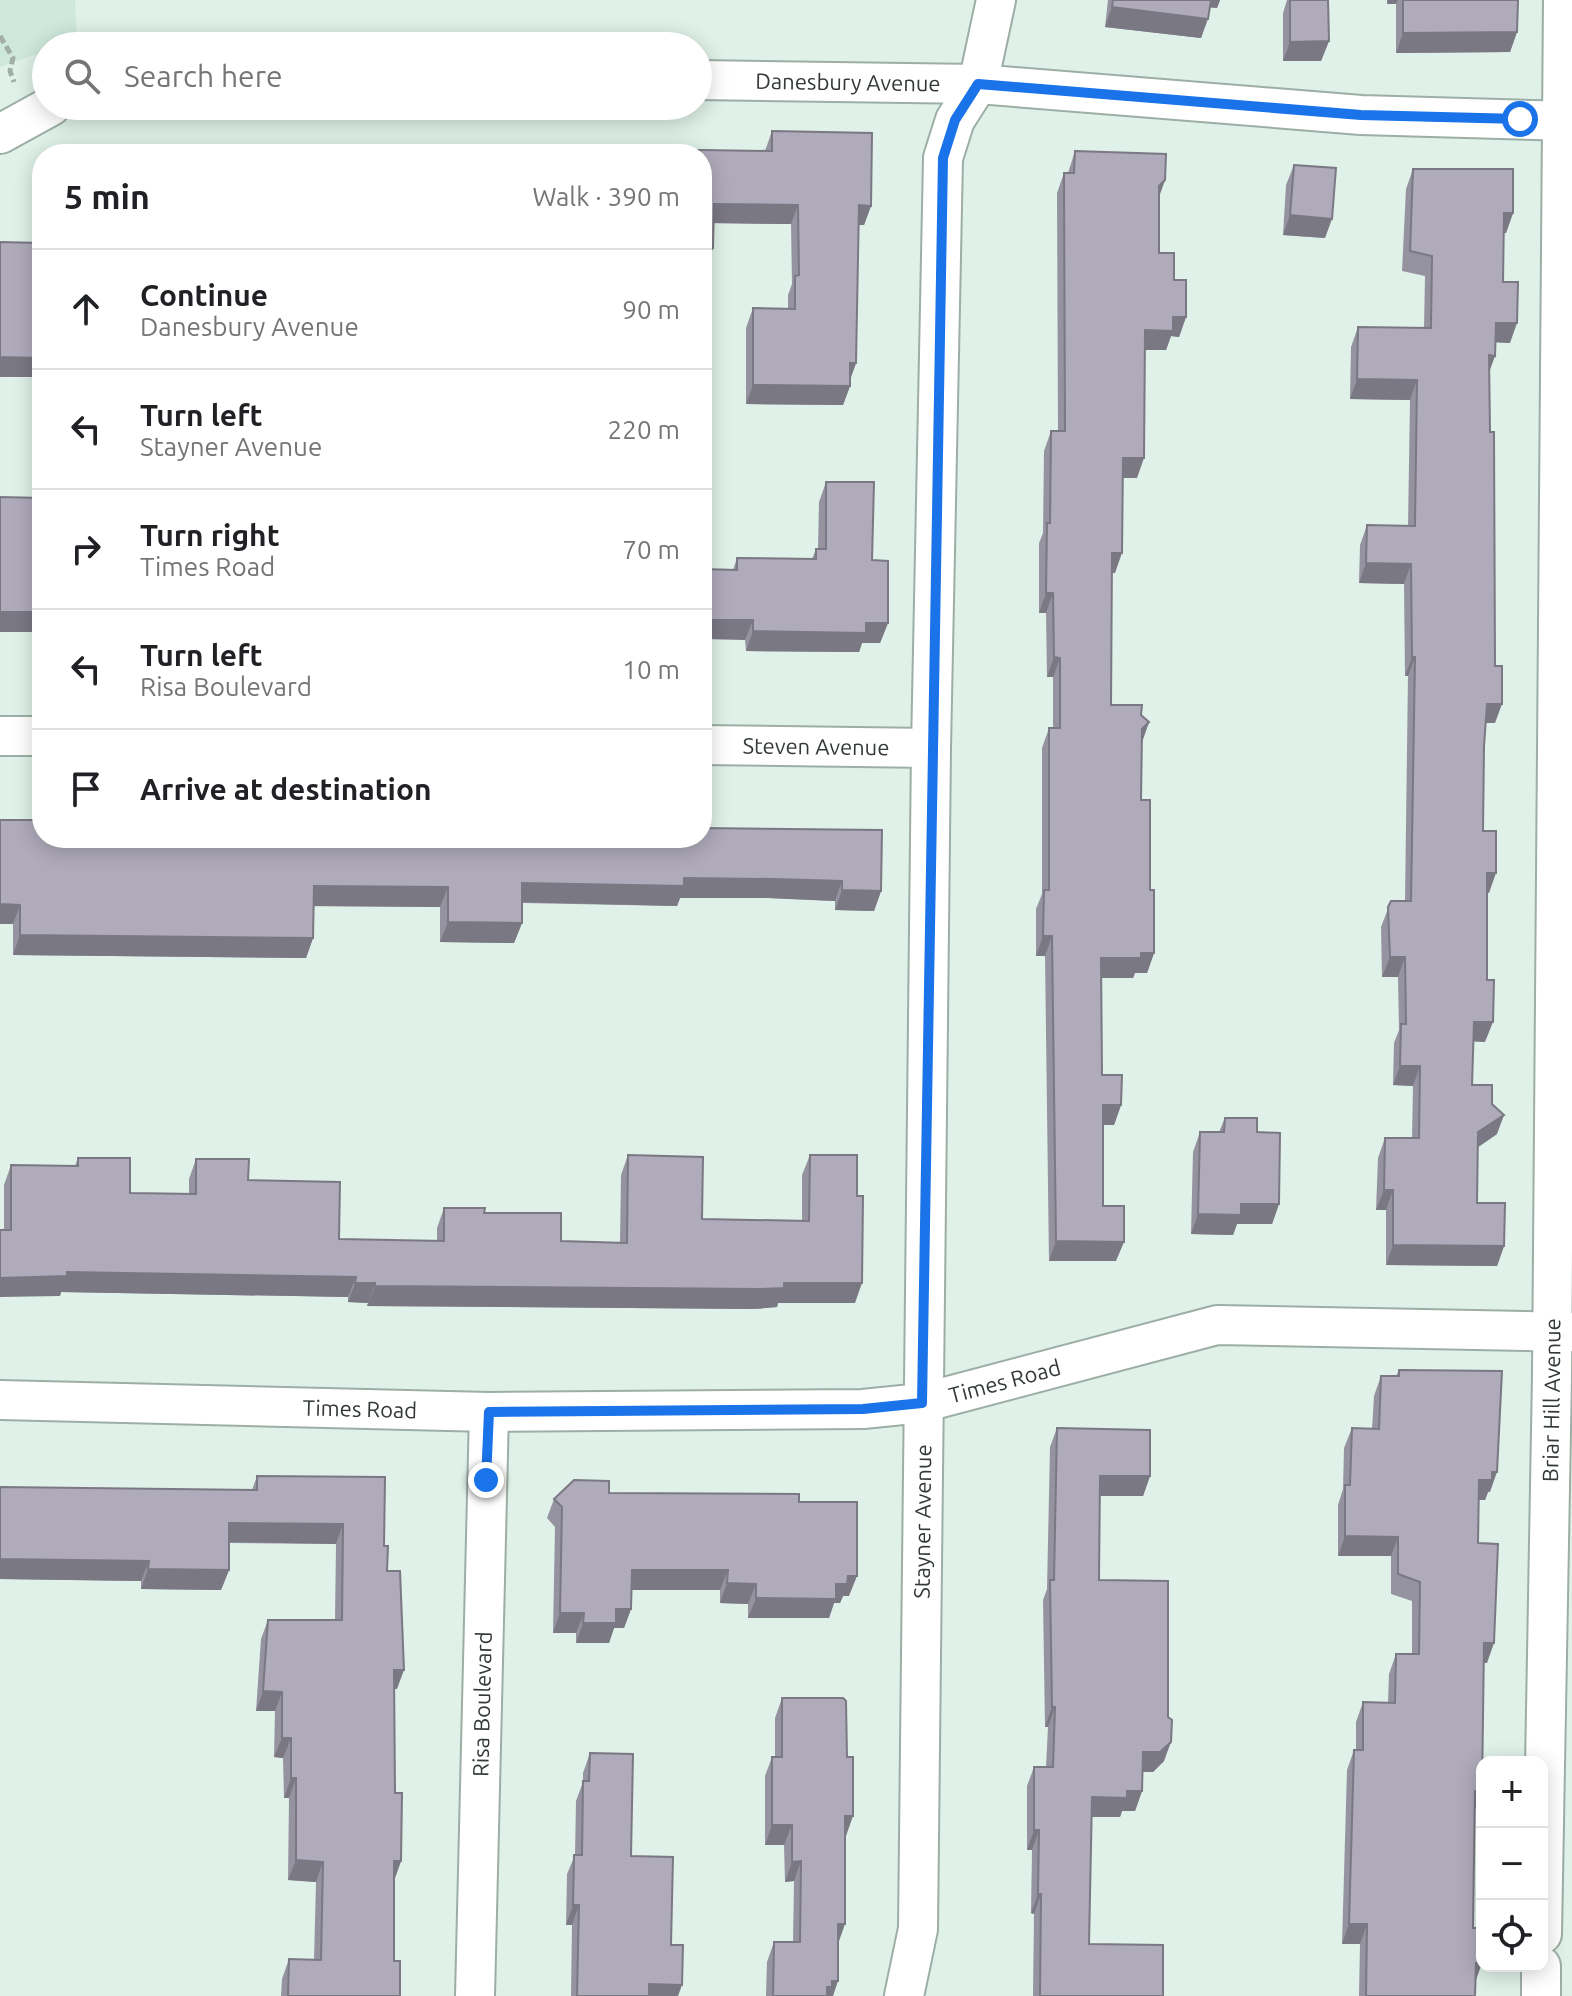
<!DOCTYPE html>
<meta charset="utf-8">
<style>
:root{--surface:#fff;--page:#f6f6f6;--text:#202124;--muted:#757577;--line:#e0e0e0}
body{margin:0;font-family:Ubuntu,sans-serif;background:var(--page);color:var(--text)}
.controls{position:absolute;right:24px;bottom:24px;display:grid;overflow:hidden;border-radius:16px;box-shadow:0 4px 20px #0003}
.controls button{width:72px;height:72px;display:grid;place-items:center;padding:0;border:0;border-bottom:2px solid var(--line);background:var(--surface);color:var(--text);font:40px sans-serif}
.stop{position:absolute;width:24px;height:24px;margin:-18px;border:6px solid #1a73e8;border-radius:50%;background:#fff}
.stop.end{background:#1a73e8;border-color:#fff;box-shadow:0 2px 8px #0008}
.list{margin:0;padding:0;list-style:none}
h2{display:flex;justify-content:space-between;align-items:center;height:104px;margin:0;padding:0 32px;font-size:34px}
h2 small{font-size:26px;font-weight:400;color:var(--muted)}
.list li{display:grid;grid-template-columns:52px 1fr auto;gap:24px;align-items:center;box-sizing:border-box;height:120px;padding:0 32px;border-top:2px solid var(--line)}
.list b{display:block;font-size:30px;white-space:nowrap}
.list p{margin:0;font-size:26px;white-space:nowrap;color:var(--muted)}
.list em{font-size:26px;font-style:normal;color:var(--muted)}
.icon{flex:none;width:44px;height:44px;fill:none;stroke:currentColor;stroke-width:2;stroke-linecap:round;stroke-linejoin:round}
.map{position:relative;flex:none;width:1572px;height:1996px;overflow:hidden}
.search{position:absolute;background:var(--surface);box-shadow:0 4px 20px #0003;left:32px;top:32px;width:680px;height:88px;display:flex;align-items:center;gap:20px;box-sizing:border-box;padding:0 28px;border-radius:44px;color:var(--muted);font-size:30px}
.panel{position:absolute;background:var(--surface);box-shadow:0 4px 20px #0003;left:32px;top:144px;width:680px;height:704px;border-radius:32px}
.map>svg:first-child{display:block}
.built{fill:#cee8db}
.lines{fill:none;stroke-linecap:round;stroke-linejoin:round}
.street-casing{stroke:#9caea5;stroke-width:42}
.path{stroke:#a1afa8;stroke-width:5;stroke-dasharray:8 4;stroke-linecap:butt}
.street{stroke:#fff;stroke-width:38}
.wall{fill:#9693a1}
.shaded-wall{fill:#7a7883}
.building{fill:#afabbb;stroke:#7a7883;stroke-width:2}
.route{stroke:#1a73e8;stroke-width:10}
.labels{text-anchor:middle;stroke-width:6;stroke-linejoin:round;paint-order:stroke}
.street-label{font-size:22px;fill:#333a36;stroke:#fff}
</style>
<div class="map">
<svg width="1572" height="1996" viewBox="0 0 1572 1996">
<rect width="100%" height="100%" fill="#dff1e8"/>
<polygon class="built" points="0,0 75,0 77,40 46,46 46,51 0,67"/>
<g class="lines">
<defs>
<g id="street">
<path id="s1" d="M698,80L978,84L1361,115L1572,121"/>
<polyline points="0,134 51,106"/>
<polyline points="0,736 42,736"/>
<path id="s2" d="M702,745L931,748"/>
<path id="s3" d="M0,1400L489,1412L863,1409L922,1403L1217,1325L1572,1332"/>
<path id="s4" d="M1542,1934L1552,1375L1563,0"/>
<path id="s5" d="M475,1996L489,1412"/>
<path id="s6" d="M904,1996L918,1929L931,748L943,158L955,120L978,84L996,0"/>
<polyline points="1541,1996 1541,1966"/>
</g>
</defs>
<use href="#street" class="street-casing"/>
<polyline class="path" points="0,36 13,58 10,71 14,82"/>
<use href="#street" class="street"/>
</g>
<g class="wall">
<polygon points="1108,0 1220,0 1217,8 1210,7 1201,38 1105,27"/>
<polygon points="1287,0 1328,0 1329,41 1321,61 1283,61 1283,13"/>
<polygon points="1387,0 1518,0 1517,32 1510,52 1396,53 1396,4 1387,4"/>
<polygon points="772,131 871,206 864,225 858,225 856,363 850,379 850,386 843,405 746,404 746,328 753,308 788,309 788,295 792,284 791,224 713,223 713,248 706,268 702,268 702,154 638,154 639,149 765,151"/>
<polygon points="1075,151 1159,197 1159,253 1174,280 1186,317 1179,337 1171,336 1166,350 1145,350 1137,478 1123,478 1115,573 1112,573 1111,705 1141,715 1149,722 1142,742 1141,800 1150,890 1154,953 1147,973 1135,973 1133,978 1101,978 1102,1075 1121,1105 1114,1125 1103,1125 1103,1206 1116,1261 1049,1261 1045,956 1036,956 1036,909 1042,894 1042,748 1049,728 1053,728 1053,677 1047,677 1046,613 1039,613 1039,543 1043,533 1044,451 1051,431 1058,431 1057,193 1064,173 1068,173"/>
<polygon points="1294,165 1325,238 1283,235 1286,185"/>
<polygon points="1413,169 1513,213 1506,233 1504,233 1503,282 1510,343 1495,342 1495,356 1489,371 1495,723 1486,723 1484,746 1483,831 1489,893 1487,893 1485,1042 1473,1041 1472,1085 1492,1104 1497,1134 1478,1147 1477,1203 1504,1246 1497,1266 1386,1265 1386,1210 1376,1210 1378,1158 1385,1138 1412,1138 1413,1086 1393,1085 1394,1043 1399,1030 1398,977 1382,977 1381,927 1391,901 1405,901 1408,676 1405,676 1404,584 1359,583 1360,545 1367,525 1408,526 1410,400 1350,399 1351,347 1358,327 1424,328 1425,276 1402,271 1406,189"/>
<polygon points="826,482 872,560 888,623 880,643 862,643 859,652 746,651 745,640 733,570 737,558 812,559 816,549 818,549 819,502"/>
<polygon points="0,820 702,838 881,891 874,911 835,910 835,901 768,898 680,898 677,906 522,903 522,923 514,943 440,942 440,907 313,906 313,938 306,958 13,955 13,924"/>
<polygon points="1225,1118 1257,1132 1279,1204 1272,1224 1237,1224 1233,1235 1191,1234 1193,1152 1200,1132 1219,1132"/>
<polygon points="628,1155 702,1219 802,1221 802,1175 810,1155 855,1303 778,1303 777,1307 754,1309 367,1306 368,1303 348,1302 348,1297 61,1292 60,1296 4,1230 4,1185 11,1165 75,1166 78,1158 130,1193 189,1194 189,1179 196,1159 248,1180 339,1239 437,1241 437,1228 444,1208 484,1213 561,1241 620,1243 621,1175"/>
<polygon points="1399,1370 1490,1492 1488,1492 1485,1500 1479,1500 1478,1543 1487,1663 1483,1663 1474,1810 1473,1928 1475,1996 1359,1996 1360,1944 1342,1944 1347,1770 1354,1750 1356,1750 1356,1722 1363,1702 1388,1703 1389,1674 1396,1654 1412,1654 1412,1601 1391,1594 1391,1556 1338,1556 1338,1505 1343,1489 1344,1448 1352,1428 1372,1429 1374,1396 1381,1376 1396,1376"/>
<polygon points="1057,1428 1150,1476 1143,1496 1100,1496 1099,1580 1164,1761 1153,1772 1143,1772 1142,1791 1135,1811 1122,1811 1120,1817 1092,1817 1089,1944 1163,1996 1033,1996 1034,1914 1031,1913 1032,1850 1027,1850 1027,1786 1034,1767 1046,1767 1048,1727 1045,1727 1043,1600 1047,1589 1050,1447"/>
<polygon points="257,1476 384,1546 387,1571 397,1689 394,1689 395,1793 401,1861 394,1880 394,1961 400,1996 281,1996 282,1979 289,1959 314,1960 316,1882 288,1880 289,1798 284,1798 283,1758 274,1757 275,1711 256,1711 261,1639 268,1620 335,1620 336,1544 229,1543 229,1570 221,1590 141,1589 141,1581 0,1579 0,1487 252,1490"/>
<polygon points="609,1493 799,1502 849,1596 843,1596 840,1603 834,1603 829,1618 748,1618 748,1604 720,1603 720,1590 632,1590 631,1609 624,1628 614,1628 609,1643 576,1643 576,1633 553,1633 555,1527 547,1518 554,1499"/>
<polygon points="782,1698 846,1836 845,1836 838,1941 833,1996 766,1996 767,1962 774,1942 793,1942 794,1881 785,1882 784,1845 765,1845 765,1776 772,1757 775,1757 775,1718"/>
<polygon points="590,1753 631,1856 671,1945 678,1996 571,1996 572,1925 566,1925 567,1874 575,1855 576,1801 583,1782 583,1773"/>
</g>
<g class="shaded-wall">
<polygon points="1208,0 1220,0 1217,8 1205,7"/>
<polygon points="1388,0 1398,0 1396,4 1387,4"/>
<polygon points="1112,7 1208,19 1201,38 1105,27"/>
<polygon points="1517,32 1510,52 1396,53 1403,33"/>
<polygon points="1329,41 1321,61 1283,61 1290,42"/>
<polygon points="1165,180 1158,200 1159,186"/>
<polygon points="714,204 798,205 791,224 706,223"/>
<polygon points="859,205 871,206 864,225 851,225"/>
<polygon points="1504,213 1513,213 1506,233 1496,233"/>
<polygon points="1290,215 1332,219 1325,238 1283,235"/>
<polygon points="702,248 713,248 706,268 702,268"/>
<polygon points="1173,317 1186,317 1179,337 1171,336 1166,350 1138,350 1145,330"/>
<polygon points="1496,323 1517,323 1510,343 1488,342"/>
<polygon points="1489,355 1495,356 1488,375"/>
<polygon points="0,357 42,358 42,370 39,377 0,377"/>
<polygon points="850,363 856,363 849,383"/>
<polygon points="1357,379 1417,380 1410,400 1350,399"/>
<polygon points="753,385 850,386 843,405 746,404"/>
<polygon points="1123,458 1144,458 1137,478 1116,478"/>
<polygon points="1112,553 1122,553 1115,573 1105,573"/>
<polygon points="1366,563 1411,564 1404,584 1359,583"/>
<polygon points="1046,593 1053,593 1046,613 1039,613"/>
<rect x="0" y="612" width="42" height="20"/>
<polygon points="702,620 753,620 745,640 702,639"/>
<polygon points="866,623 888,623 880,643 862,643 859,652 746,651 753,631"/>
<polygon points="1054,657 1060,658 1053,677 1047,677"/>
<polygon points="1412,657 1415,657 1408,676 1405,676"/>
<polygon points="1487,704 1502,704 1495,723 1480,723"/>
<polygon points="1149,722 1142,742 1142,729"/>
<polygon points="1487,873 1496,873 1489,893 1480,893"/>
<polygon points="684,878 775,879 842,881 835,901 768,898 680,898 677,906 515,902 522,883"/>
<polygon points="314,886 448,887 440,907 306,906"/>
<polygon points="842,890 881,891 874,911 835,910"/>
<polygon points="0,904 20,905 13,924 0,924"/>
<polygon points="448,922 522,923 514,943 440,942"/>
<polygon points="20,935 313,938 306,958 13,955"/>
<polygon points="1043,936 1052,936 1045,956 1036,956"/>
<polygon points="1141,953 1154,953 1147,973 1135,973 1133,978 1094,978 1101,958"/>
<polygon points="1390,957 1405,957 1398,977 1382,977"/>
<polygon points="1474,1022 1493,1022 1485,1042 1466,1041"/>
<polygon points="1400,1066 1420,1066 1413,1086 1393,1085"/>
<polygon points="1103,1105 1121,1105 1114,1125 1095,1125"/>
<polygon points="1504,1115 1497,1134 1471,1152 1478,1132"/>
<polygon points="1384,1190 1393,1190 1386,1210 1376,1210"/>
<polygon points="1241,1204 1279,1204 1272,1224 1237,1224 1233,1235 1191,1234 1198,1214"/>
<polygon points="1056,1241 1124,1242 1116,1261 1049,1261"/>
<polygon points="1393,1245 1504,1246 1497,1266 1386,1265"/>
<polygon points="67,1272 356,1277 348,1297 61,1292 60,1296 0,1297 0,1278"/>
<polygon points="355,1283 375,1283 368,1303 348,1302"/>
<polygon points="784,1283 862,1283 855,1303 778,1303 777,1307 754,1309 367,1306 375,1286"/>
<polygon points="1492,1472 1497,1472 1490,1492 1488,1492 1485,1500 1472,1500 1479,1480"/>
<polygon points="1100,1476 1150,1476 1143,1496 1093,1496"/>
<polygon points="229,1523 343,1524 336,1544 222,1542"/>
<polygon points="1345,1536 1398,1537 1391,1556 1338,1556"/>
<polygon points="0,1559 149,1561 141,1581 0,1579"/>
<polygon points="148,1569 229,1570 221,1590 141,1589"/>
<polygon points="632,1570 728,1570 720,1590 625,1590"/>
<polygon points="848,1576 857,1576 849,1596 843,1596 840,1603 834,1603 829,1618 748,1618 756,1598 836,1584"/>
<polygon points="727,1583 756,1584 748,1604 720,1603"/>
<polygon points="616,1609 631,1609 624,1628 614,1628 609,1643 576,1643 583,1623"/>
<polygon points="560,1613 584,1613 576,1633 553,1633"/>
<polygon points="1484,1643 1494,1643 1487,1663 1477,1663"/>
<polygon points="394,1670 404,1670 397,1689 387,1689"/>
<polygon points="263,1691 282,1692 275,1711 256,1711"/>
<polygon points="1052,1707 1055,1707 1048,1727 1045,1727"/>
<polygon points="282,1738 291,1738 283,1758 274,1757"/>
<polygon points="1171,1742 1164,1761 1153,1772 1136,1772 1143,1752"/>
<polygon points="291,1778 296,1778 289,1798 284,1798"/>
<polygon points="1127,1791 1142,1791 1135,1811 1122,1811 1120,1817 1085,1817 1092,1797"/>
<polygon points="1475,1791 1482,1791 1474,1811"/>
<polygon points="845,1816 853,1816 846,1836 838,1836"/>
<polygon points="772,1825 792,1825 784,1845 765,1845"/>
<polygon points="1034,1830 1039,1830 1032,1850 1027,1850"/>
<polygon points="296,1860 323,1862 316,1882 288,1880"/>
<polygon points="394,1861 401,1861 394,1881"/>
<polygon points="801,1861 794,1881 785,1882 792,1862"/>
<polygon points="1038,1894 1041,1894 1034,1914 1031,1913"/>
<polygon points="573,1905 579,1905 572,1925 566,1925"/>
<polygon points="838,1924 845,1924 838,1944"/>
<polygon points="1349,1924 1367,1924 1360,1944 1342,1944"/>
<polygon points="1476,1963 1482,1963 1475,1983"/>
<polygon points="832,1981 838,1981 833,1996 824,1996 827,1987"/>
<polygon points="649,1984 682,1985 678,1996 645,1996"/>
</g>
<g class="building">
<polygon points="1113,0 1211,0 1208,19 1112,7"/>
<polygon points="1290,0 1328,0 1329,41 1290,42"/>
<polygon points="1403,0 1518,0 1517,32 1403,33"/>
<polygon points="772,131 872,133 871,206 859,205 856,363 850,363 850,386 753,385 753,308 795,309 795,276 799,275 798,205 714,204 713,248 702,248 702,154 639,154 639,149 772,151"/>
<polygon points="1075,151 1166,154 1165,180 1159,186 1159,253 1174,253 1174,280 1186,280 1186,317 1173,317 1173,331 1145,330 1144,458 1123,458 1122,553 1112,553 1111,705 1142,705 1141,715 1149,722 1142,729 1141,800 1150,800 1150,890 1154,890 1154,953 1141,953 1141,958 1101,958 1102,1075 1122,1075 1121,1105 1103,1105 1103,1206 1124,1206 1124,1242 1056,1241 1052,936 1043,936 1044,890 1049,890 1049,728 1060,728 1060,658 1054,657 1053,593 1046,593 1047,523 1050,523 1051,431 1065,431 1064,173 1074,173"/>
<polygon points="1294,165 1336,168 1332,219 1290,215"/>
<polygon points="1413,169 1513,169 1513,213 1504,213 1503,282 1518,282 1517,323 1496,323 1495,356 1489,355 1490,432 1494,432 1495,666 1502,666 1502,704 1487,704 1484,746 1483,831 1496,831 1496,873 1487,873 1487,980 1494,980 1493,1022 1474,1022 1472,1085 1492,1085 1492,1104 1504,1115 1478,1132 1477,1203 1505,1203 1504,1246 1393,1245 1393,1190 1384,1190 1385,1138 1419,1138 1420,1066 1400,1066 1401,1024 1406,1024 1405,957 1390,957 1388,907 1391,901 1411,901 1415,657 1412,657 1411,564 1366,563 1367,525 1415,526 1417,380 1357,379 1358,327 1431,328 1432,256 1410,251"/>
<polygon points="0,242 42,243 42,358 0,357"/>
<polygon points="826,482 874,482 872,560 888,561 888,623 866,623 866,633 753,631 753,620 702,620 702,569 737,570 737,558 816,559 816,549 826,549"/>
<polygon points="0,497 42,498 42,612 0,612"/>
<polygon points="0,820 42,820 42,838 702,838 702,828 882,830 881,891 842,890 842,881 775,879 684,878 684,886 522,883 522,923 448,922 448,887 314,886 313,938 20,935 20,905 0,904"/>
<polygon points="1225,1118 1257,1118 1257,1132 1280,1133 1279,1204 1241,1204 1241,1215 1198,1214 1200,1132 1224,1132"/>
<polygon points="628,1155 703,1157 702,1219 809,1221 810,1155 857,1155 857,1196 863,1196 862,1283 784,1283 784,1288 761,1289 375,1286 375,1283 355,1283 356,1277 67,1272 67,1276 0,1278 0,1230 11,1230 11,1165 78,1166 78,1158 130,1158 130,1193 196,1194 196,1159 249,1159 248,1180 340,1182 339,1239 444,1241 444,1208 485,1208 484,1213 561,1213 561,1241 627,1243"/>
<polygon points="1399,1370 1502,1371 1497,1472 1492,1472 1492,1480 1479,1480 1478,1543 1498,1544 1494,1643 1484,1643 1482,1791 1475,1791 1473,1928 1482,1928 1482,1963 1476,1963 1475,1996 1366,1996 1367,1924 1349,1924 1354,1750 1363,1750 1363,1702 1395,1703 1396,1654 1419,1654 1420,1582 1398,1574 1398,1537 1345,1536 1345,1485 1350,1485 1352,1428 1379,1429 1381,1376 1399,1376"/>
<polygon points="1057,1428 1150,1430 1150,1476 1100,1476 1099,1580 1168,1581 1168,1717 1172,1720 1171,1742 1160,1752 1143,1752 1142,1791 1127,1791 1127,1798 1092,1797 1089,1944 1163,1945 1163,1996 1040,1996 1041,1894 1038,1894 1039,1830 1034,1830 1034,1767 1053,1767 1055,1707 1052,1707 1050,1580 1054,1580"/>
<polygon points="257,1476 385,1477 384,1546 388,1546 387,1571 400,1571 404,1670 394,1670 395,1793 402,1793 401,1861 394,1861 394,1961 400,1961 400,1996 288,1996 289,1959 321,1960 323,1862 296,1860 296,1778 291,1778 291,1738 282,1738 282,1692 263,1691 268,1620 342,1620 343,1524 229,1523 229,1570 148,1569 149,1561 0,1559 0,1487 257,1490"/>
<polygon points="574,1480 609,1481 609,1493 799,1494 799,1502 857,1502 857,1576 848,1576 847,1584 836,1584 836,1599 756,1598 756,1584 727,1583 728,1570 632,1570 631,1609 616,1609 616,1623 583,1623 584,1613 560,1613 562,1507 554,1499"/>
<polygon points="782,1698 843,1698 846,1701 847,1757 853,1757 853,1816 845,1816 845,1924 838,1924 838,1981 832,1981 832,1987 827,1987 827,1996 773,1996 774,1942 800,1942 801,1861 792,1862 792,1825 772,1825 772,1757 782,1757"/>
<polygon points="590,1753 633,1754 631,1856 673,1857 671,1945 683,1945 682,1985 649,1984 649,1996 577,1996 579,1905 573,1905 574,1855 582,1855 583,1781 589,1781"/>
</g>
<g class="lines">
<polyline class="route" points="486,1480 489,1412 863,1409 922,1403 943,158 955,120 978,84 1361,115 1520,119"/>
</g>
<g class="labels">
<g class="street-label">
<text dy="8" stroke="none"><textPath href="#s1" startOffset="150">Danesbury Avenue</textPath></text>
<text dy="8" stroke="none"><textPath href="#s2" startOffset="114">Steven Avenue</textPath></text>
<text dy="8" stroke="none"><textPath href="#s3" startOffset="1008">Times Road</textPath></text>
<text dy="8" stroke="none"><textPath href="#s4" startOffset="534">Briar Hill Avenue</textPath></text>
<text dy="8" stroke="none"><textPath href="#s3" startOffset="360">Times Road</textPath></text>
<text dy="8" stroke="none"><textPath href="#s6" startOffset="476">Stayner Avenue</textPath></text>
<text dy="8" stroke="none"><textPath href="#s5" startOffset="292">Risa Boulevard</textPath></text>
</g>
</g>
</svg>
<div class="controls">
<button>+</button>
<button>−</button>
<button><svg class="icon" aria-label="locate" viewBox="0 0 24 24"><circle cx="12" cy="12" r="6"/><path d="M12 2v4M12 18v4M2 12h4M18 12h4"/></svg></button>
</div>
<div class="stop" style="left:1520px;top:119px"></div>
<div class="stop end" style="left:486px;top:1480px"></div>
<div class="search"><svg class="icon" aria-label="search" viewBox="0 0 24 24"><circle cx="10" cy="10" r="6"/><path d="M15 15l6 6"/></svg>Search here</div>
<section class="panel">
<h2>5 min<small>Walk · 390 m</small></h2>
<ul class="list">
<li><svg class="icon" aria-label="ahead" viewBox="0 0 24 24"><path d="M12 20V5M6 11l6-6 6 6"/></svg><div><b>Continue</b><p>Danesbury Avenue</p></div><em>90 m</em></li>
<li><svg class="icon" aria-label="left" viewBox="0 0 24 24"><path d="M17 20v-9H6M10 6l-5 5 5 5"/></svg><div><b>Turn left</b><p>Stayner Avenue</p></div><em>220 m</em></li>
<li><svg class="icon" aria-label="right" viewBox="0 0 24 24"><path d="M7 20v-9h11M14 6l5 5-5 5"/></svg><div><b>Turn right</b><p>Times Road</p></div><em>70 m</em></li>
<li><svg class="icon" aria-label="left" viewBox="0 0 24 24"><path d="M17 20v-9H6M10 6l-5 5 5 5"/></svg><div><b>Turn left</b><p>Risa Boulevard</p></div><em>10 m</em></li>
<li><svg class="icon" aria-label="arrive" viewBox="0 0 24 24"><path d="M6 21V4h12l-3 4 3 4H6"/></svg><div><b>Arrive at destination</b></div></li>
</ul>
</section>
</div>
